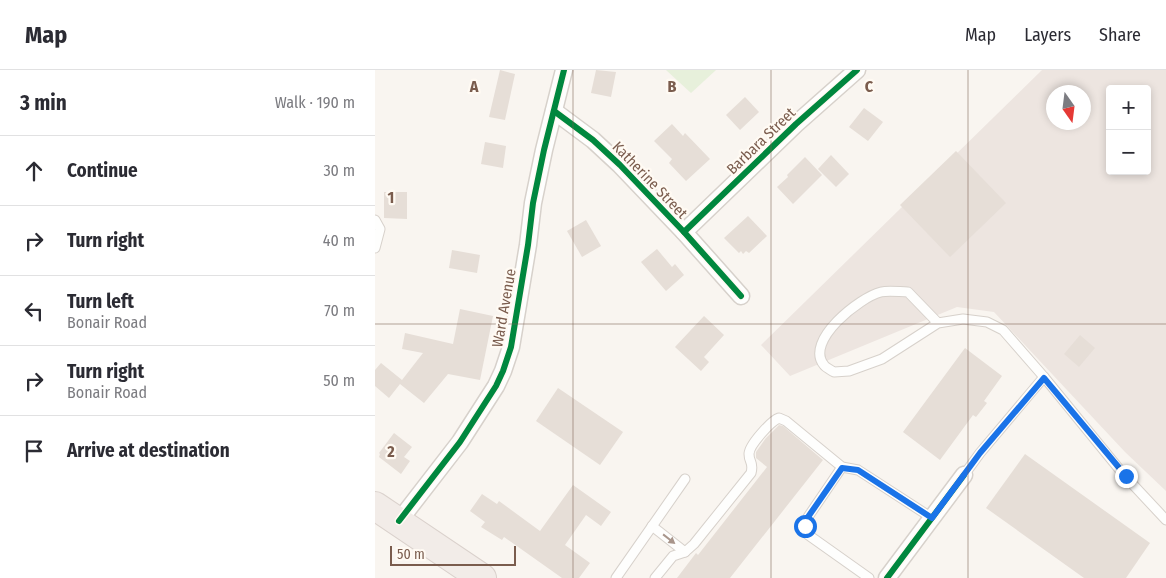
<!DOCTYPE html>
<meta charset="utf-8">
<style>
:root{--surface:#fff;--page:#f7f7f7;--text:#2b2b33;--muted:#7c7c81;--line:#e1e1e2}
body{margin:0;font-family:"Fira Sans Condensed",sans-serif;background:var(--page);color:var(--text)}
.controls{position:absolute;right:15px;top:15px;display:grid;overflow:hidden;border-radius:5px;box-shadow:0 2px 8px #0003}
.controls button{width:45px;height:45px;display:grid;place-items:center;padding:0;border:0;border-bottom:1px solid var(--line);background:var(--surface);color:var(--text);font:25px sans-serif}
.compass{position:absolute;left:671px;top:15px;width:45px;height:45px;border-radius:50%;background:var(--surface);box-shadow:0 2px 8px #0003;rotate:166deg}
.scale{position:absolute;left:15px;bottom:12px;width:126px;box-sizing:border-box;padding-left:5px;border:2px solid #7a5c4d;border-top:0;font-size:14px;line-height:18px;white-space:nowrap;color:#7a5c4d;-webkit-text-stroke:4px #fffaf3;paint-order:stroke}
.stop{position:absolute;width:15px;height:15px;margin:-11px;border:4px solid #1a73e8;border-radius:50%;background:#fff}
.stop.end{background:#1a73e8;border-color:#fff;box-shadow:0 1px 5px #0008}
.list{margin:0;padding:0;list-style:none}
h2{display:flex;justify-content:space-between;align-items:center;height:65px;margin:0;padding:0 20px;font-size:21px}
h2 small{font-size:16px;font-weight:400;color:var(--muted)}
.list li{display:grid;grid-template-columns:32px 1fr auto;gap:15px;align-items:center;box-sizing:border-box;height:70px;padding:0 20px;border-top:1px solid var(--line)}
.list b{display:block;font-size:19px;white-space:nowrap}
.list p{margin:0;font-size:16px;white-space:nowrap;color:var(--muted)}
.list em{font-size:16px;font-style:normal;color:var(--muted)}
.icon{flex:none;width:28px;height:28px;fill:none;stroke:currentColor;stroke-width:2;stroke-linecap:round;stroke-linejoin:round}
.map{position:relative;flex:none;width:791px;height:508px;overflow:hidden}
header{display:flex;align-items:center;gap:30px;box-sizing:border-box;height:70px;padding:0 25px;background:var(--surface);border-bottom:1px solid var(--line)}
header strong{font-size:24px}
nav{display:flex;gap:28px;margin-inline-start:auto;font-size:18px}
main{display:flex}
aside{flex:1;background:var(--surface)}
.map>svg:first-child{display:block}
.industrial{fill:#ede5e0;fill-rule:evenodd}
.green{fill:#e7f0db}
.building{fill:#e6ded7}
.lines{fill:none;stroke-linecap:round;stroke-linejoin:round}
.service-casing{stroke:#d7d1cb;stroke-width:11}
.minor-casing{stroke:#d7d1cb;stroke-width:19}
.trunk-casing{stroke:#dad1cc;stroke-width:30}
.service{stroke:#fefefd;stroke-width:9}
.minor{stroke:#fefefd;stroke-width:16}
.trunk{stroke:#f2ece8;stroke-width:28}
.cycleway-casing{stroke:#fffaf3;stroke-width:9}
.cycleway{stroke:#00873e;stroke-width:6}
.oneway{fill:#a8958b}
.route{stroke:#1a73e8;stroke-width:6}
.grid{fill:none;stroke:#7a5c4d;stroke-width:1;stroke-opacity:0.55}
.labels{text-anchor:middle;stroke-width:4.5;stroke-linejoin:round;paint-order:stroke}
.street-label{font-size:15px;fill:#7a5c4d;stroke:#fffaf3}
.grid-label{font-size:16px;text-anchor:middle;font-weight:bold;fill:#7a5c4d;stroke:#fffaf3;stroke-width:4.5;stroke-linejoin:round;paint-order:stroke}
</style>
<header>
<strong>Map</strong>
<nav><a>Map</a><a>Layers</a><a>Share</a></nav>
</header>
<main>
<aside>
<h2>3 min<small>Walk · 190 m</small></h2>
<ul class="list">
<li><svg class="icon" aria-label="ahead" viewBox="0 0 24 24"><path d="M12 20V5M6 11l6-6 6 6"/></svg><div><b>Continue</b></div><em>30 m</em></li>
<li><svg class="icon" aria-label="right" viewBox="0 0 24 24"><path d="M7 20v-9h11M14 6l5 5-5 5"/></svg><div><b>Turn right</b></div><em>40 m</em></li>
<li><svg class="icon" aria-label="left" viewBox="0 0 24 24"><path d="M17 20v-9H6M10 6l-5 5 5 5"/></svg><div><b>Turn left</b><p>Bonair Road</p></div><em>70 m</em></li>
<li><svg class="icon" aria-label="right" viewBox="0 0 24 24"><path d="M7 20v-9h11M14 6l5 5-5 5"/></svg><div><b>Turn right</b><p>Bonair Road</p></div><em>50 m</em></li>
<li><svg class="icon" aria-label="arrive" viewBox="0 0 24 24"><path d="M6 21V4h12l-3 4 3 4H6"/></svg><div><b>Arrive at destination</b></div></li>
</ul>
</aside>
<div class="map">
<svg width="791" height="508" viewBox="0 0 791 508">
<rect width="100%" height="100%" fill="#f9f5f0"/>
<path class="industrial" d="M667,0H791V421L750,382L619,242L582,237L415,306L386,275ZM735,19H772V101H735ZM678,22H708V52H678Z"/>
<polygon class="green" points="291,0 341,0 316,23"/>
<g class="building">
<polygon points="125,0 140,4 130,50 114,47"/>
<polygon points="221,0 241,2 236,27 216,23"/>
<polygon points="370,27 384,42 365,60 351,45"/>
<polygon points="489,38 508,52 493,71 474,57"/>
<polygon points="297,54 308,66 310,63 335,89 311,111 294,93 297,89 279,71"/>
<polygon points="110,72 131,76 128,98 106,94"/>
<polygon points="581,81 631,133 575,187 525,135"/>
<polygon points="456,85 474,104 461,117 443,99"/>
<polygon points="430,87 447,105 418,134 402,117 413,107 412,105"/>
<polygon points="9,122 32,122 32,149 9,148"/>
<polygon points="373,146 392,166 374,183 371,181 368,184 366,181 364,183 349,168"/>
<polygon points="211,150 226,176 207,187 192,161"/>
<polygon points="282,179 297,197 300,194 309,205 291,221 266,192"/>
<polygon points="77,180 105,185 102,203 74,198"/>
<polygon points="85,239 118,246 105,310 73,304 49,333 25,314 14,328 0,316 0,300 6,293 27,310 48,283 27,279 30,263 78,274"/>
<polygon points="329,246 349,265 329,287 334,292 326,301 300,277"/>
<polygon points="705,265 720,278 704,297 689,284"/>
<polygon points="590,278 627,306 609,331 612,333 601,347 598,345 565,390 528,362"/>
<polygon points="183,318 248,362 225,395 161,351"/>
<polygon points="404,355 408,356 448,390 355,508 302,508 321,483 323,485 392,397 381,388 381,382 391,368"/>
<polygon points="19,363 37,377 29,387 35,391 26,404 4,387 5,384 4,383"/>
<polygon points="650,384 775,473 751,508 709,508 611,438"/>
<polygon points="198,415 236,442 226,456 211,445 190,475 215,493 204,508 187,508 129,467 127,470 106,457 110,452 95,441 107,424 122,434 124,431 165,461"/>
</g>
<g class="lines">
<defs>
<g id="service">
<polyline points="0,150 5,159 0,178"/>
<path d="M563,253L533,222C525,222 514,220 506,222C485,227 429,271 449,295C451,298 456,300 459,302L474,301L507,289L563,253L588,249L612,252L628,260L669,307"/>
<polyline points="467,397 433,447 430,456 432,464 494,508"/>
<polyline points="589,405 605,383 669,307 749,405 791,450"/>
<polyline points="277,456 310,482"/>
<polyline points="241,508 310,409"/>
<path d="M280,508L298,486L310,482L319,474L376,403C379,392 374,393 374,384C374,375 396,351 404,348L411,351L467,397L483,400L557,448"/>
</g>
<g id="minor">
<polyline points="179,41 218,70 245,95 309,162 366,226"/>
<polyline points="309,162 421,54 482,0"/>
<polyline points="24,451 85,372 121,316 128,301 136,277 153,175 158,133 169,80 189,0"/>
<polyline points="512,508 589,405"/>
</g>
<polyline id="trunk" points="0,436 107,508"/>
</defs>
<use href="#service" class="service-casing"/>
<use href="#minor" class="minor-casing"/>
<use href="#trunk" class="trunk-casing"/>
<use href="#service" class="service"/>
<use href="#minor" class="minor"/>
<use href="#trunk" class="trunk"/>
<defs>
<g id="cycleway">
<polyline points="179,41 218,70 245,95 309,162 366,226"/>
<polyline points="309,162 421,54 482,0"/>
<polyline points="24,451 85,372 121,316 128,301 136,277 153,175 158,133 169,80 189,0"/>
<polyline points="512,508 589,405"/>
</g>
</defs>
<use href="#cycleway" class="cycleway-casing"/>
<use href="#cycleway" class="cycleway"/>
</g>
<defs><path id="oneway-solid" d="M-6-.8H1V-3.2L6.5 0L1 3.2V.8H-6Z" transform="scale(1.25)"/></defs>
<use class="oneway" href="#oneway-solid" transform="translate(294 469) rotate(38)"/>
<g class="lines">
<polyline class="route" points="430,456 433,447 467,398 483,400 557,448 605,383 669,308 751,406"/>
</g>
<path class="grid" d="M198,0V508M396,0V508M593,0V508M0,254H791"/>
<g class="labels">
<g class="street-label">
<text transform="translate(386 71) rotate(-44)" y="5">Barbara Street</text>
<text transform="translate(275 110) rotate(46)" y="5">Katherine Street</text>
<text transform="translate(129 238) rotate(-80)" y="5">Ward Avenue</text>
</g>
</g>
<g class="grid-label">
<text x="99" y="22">A</text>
<text x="297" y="22">B</text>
<text x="494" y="22">C</text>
<text x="16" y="133">1</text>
<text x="16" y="387">2</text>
</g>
</svg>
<div class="controls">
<button>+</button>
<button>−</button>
</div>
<svg class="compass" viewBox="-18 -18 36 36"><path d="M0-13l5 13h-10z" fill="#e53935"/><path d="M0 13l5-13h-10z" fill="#7c7c81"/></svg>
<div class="scale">50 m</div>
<div class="stop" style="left:430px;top:456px"></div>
<div class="stop end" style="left:751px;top:406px"></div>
</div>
</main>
